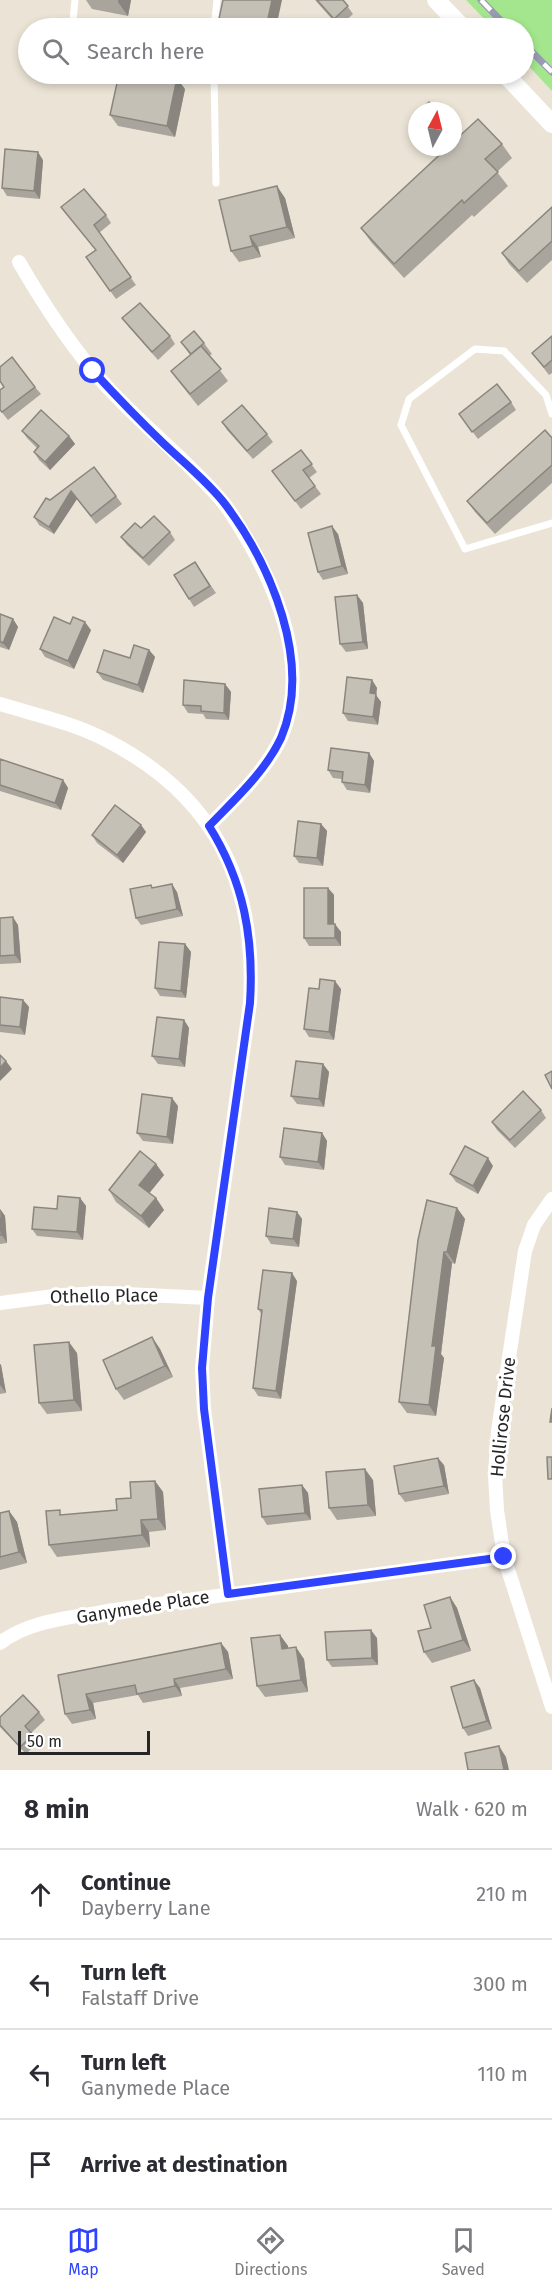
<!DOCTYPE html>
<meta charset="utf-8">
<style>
:root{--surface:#fff;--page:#f7f7f7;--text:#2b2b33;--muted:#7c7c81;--line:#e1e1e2;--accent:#2f43ff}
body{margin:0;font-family:"Fira Sans",sans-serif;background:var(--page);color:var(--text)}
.compass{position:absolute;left:408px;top:102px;width:54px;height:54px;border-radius:50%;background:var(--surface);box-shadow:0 3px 9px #0003;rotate:7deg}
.scale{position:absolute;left:18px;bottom:15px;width:132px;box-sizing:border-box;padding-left:6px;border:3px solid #262626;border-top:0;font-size:16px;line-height:21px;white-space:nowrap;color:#262626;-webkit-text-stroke:4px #fff;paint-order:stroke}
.stop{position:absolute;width:18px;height:18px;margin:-14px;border:4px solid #2f43ff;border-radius:50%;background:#fff}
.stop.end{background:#2f43ff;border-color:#fff;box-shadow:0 2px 6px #0008}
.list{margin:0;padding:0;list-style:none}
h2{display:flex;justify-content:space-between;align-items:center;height:78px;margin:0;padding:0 24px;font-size:26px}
h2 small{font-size:20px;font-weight:400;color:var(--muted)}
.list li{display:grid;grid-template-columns:39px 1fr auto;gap:18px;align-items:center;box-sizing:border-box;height:90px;padding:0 24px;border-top:2px solid var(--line)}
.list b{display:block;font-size:22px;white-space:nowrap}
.list p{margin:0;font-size:20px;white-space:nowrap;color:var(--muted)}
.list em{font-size:20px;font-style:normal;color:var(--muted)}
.icon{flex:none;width:33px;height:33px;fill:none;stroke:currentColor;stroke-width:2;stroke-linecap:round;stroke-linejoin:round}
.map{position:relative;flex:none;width:552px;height:1770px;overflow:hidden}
.search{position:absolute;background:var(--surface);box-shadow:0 3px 9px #0003;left:18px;right:18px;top:18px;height:66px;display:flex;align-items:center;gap:15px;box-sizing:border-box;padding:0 21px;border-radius:33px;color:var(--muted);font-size:22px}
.sheet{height:438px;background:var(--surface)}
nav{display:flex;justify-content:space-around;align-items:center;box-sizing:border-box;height:84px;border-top:2px solid var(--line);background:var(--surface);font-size:16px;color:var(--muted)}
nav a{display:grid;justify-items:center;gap:3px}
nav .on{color:var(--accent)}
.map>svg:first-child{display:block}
.green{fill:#a4e68e}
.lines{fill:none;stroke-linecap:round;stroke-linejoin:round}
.service{stroke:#fff;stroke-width:7}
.minor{stroke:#fff;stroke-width:14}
.tertiary{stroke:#fff;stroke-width:18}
.rail-casing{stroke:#999bb2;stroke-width:7}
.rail{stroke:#fff;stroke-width:4.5;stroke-dasharray:14;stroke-linecap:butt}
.wall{fill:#a9a59d}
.shaded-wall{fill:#8a867f}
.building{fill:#c5c0b6;stroke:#8a867f;stroke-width:1.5}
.route{stroke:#2f43ff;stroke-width:8}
.labels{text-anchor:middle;stroke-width:6;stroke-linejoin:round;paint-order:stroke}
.street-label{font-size:18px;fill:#262626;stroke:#fff}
</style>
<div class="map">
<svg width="552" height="1770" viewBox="0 0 552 1770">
<rect width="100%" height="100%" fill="#ebe4d6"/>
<polygon class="green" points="466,0 552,0 552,91 524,61 524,28 493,28"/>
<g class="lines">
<g class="service">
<polyline points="73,20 75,0"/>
<polyline points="214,28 217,0"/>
<polyline points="214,74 216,183"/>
<polyline points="552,414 546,395 504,351 475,349 409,399 401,425 465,549 552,523"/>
</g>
<g class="minor">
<path d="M19,262C41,300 65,337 93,371C132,418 182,454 222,501C233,514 242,531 251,546C283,603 308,675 281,738C265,772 235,799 209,826"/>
<path d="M0,704C36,715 74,723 108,741C216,797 257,884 250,1003L208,1298L202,1368L204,1409L228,1594"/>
<polyline points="552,1199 534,1225 525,1251 498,1431 495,1475 497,1510 504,1557 552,1707"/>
<polyline points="0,1303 62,1295 105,1293 208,1298"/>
<path d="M0,1643C30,1620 71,1618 107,1611L504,1557"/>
</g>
<g class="tertiary">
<polyline points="436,0 463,28"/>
<polyline points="505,74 552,124"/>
</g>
<defs>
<g id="rail">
<polyline points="481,0 508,28"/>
<polyline points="524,44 552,72"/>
</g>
</defs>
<use href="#rail" class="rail-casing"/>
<use href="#rail" class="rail"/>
</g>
<g class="wall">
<polygon points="86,0 131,0 128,16 92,9"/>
<polygon points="315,0 343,0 353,14 339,27"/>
<polygon points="378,74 391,74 384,80"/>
<polygon points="185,89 175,137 118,126 110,115"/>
<polygon points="502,144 512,158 497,172 508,186 474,217 472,215 404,278 371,242 361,228"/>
<polygon points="43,160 40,199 7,196 2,188"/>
<polygon points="285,198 295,238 258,247 261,257 239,262 231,251"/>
<polygon points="61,207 106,215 111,223 99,233 136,285 116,299 86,257 96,250"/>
<polygon points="552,207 552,260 527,283 509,264 502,253"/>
<polygon points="122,318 170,336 175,344 158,360 128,326"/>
<polygon points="552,336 552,373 549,375 532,353"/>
<polygon points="181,342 204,343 212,354 209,356 228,381 198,406 179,382 171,371 190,355"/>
<polygon points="0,367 35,387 41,394 8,420 0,410 0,390 4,387 0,382"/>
<polygon points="511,402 516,410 478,439 459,414"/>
<polygon points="222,422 267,434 273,442 253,459 227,430"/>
<polygon points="22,431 69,436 75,444 50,470 39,460 34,452 37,448 27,438"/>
<polygon points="552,438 552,483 495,534 475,512 467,501"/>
<polygon points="301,450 317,472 309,478 321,494 301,509 272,471"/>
<polygon points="94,467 122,504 96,524 77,499 54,534 39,525 34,517 50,500"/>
<polygon points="141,528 170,532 175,540 149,566 127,545 121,537"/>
<polygon points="338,534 348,574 323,580 318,572"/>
<polygon points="195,562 216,593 194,607 174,575"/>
<polygon points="357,595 363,603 368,649 346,652 340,644"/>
<polygon points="0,614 13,619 18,627 9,650 0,647"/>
<polygon points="70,624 91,630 74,669 45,657 40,649"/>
<polygon points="149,650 155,657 143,693 103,680 97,672"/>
<polygon points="372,680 377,688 376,695 381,702 378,725 348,721 343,713"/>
<polygon points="225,684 231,692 229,720 206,719 203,714 188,713 183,705"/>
<polygon points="369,753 374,761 370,793 347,790 342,782 342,779 333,778 328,770"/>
<polygon points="0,759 63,780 68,788 61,810 0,791"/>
<polygon points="321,824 327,831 323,866 299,863 294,856"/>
<polygon points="141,825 146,832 123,863 97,843 92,835"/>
<polygon points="153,888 177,892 183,916 141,925 136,918"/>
<polygon points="328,888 334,895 334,924 341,932 341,946 309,946 304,938"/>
<polygon points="0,918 18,925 21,963 0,964"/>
<polygon points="185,944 191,952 186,998 160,996 155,988"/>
<polygon points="319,989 341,989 334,1040 309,1037 304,1029"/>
<polygon points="0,997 23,1000 29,1007 25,1035 0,1032"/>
<polygon points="184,1020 189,1028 185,1067 158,1064 152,1056"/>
<polygon points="323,1064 329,1072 324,1107 297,1104 291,1096"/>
<polygon points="178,1106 173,1144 143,1141 137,1133"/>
<polygon points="541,1110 546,1118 515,1148 497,1130 492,1122"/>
<polygon points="322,1133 327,1141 324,1170 285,1165 280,1157"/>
<polygon points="156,1164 164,1175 149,1193 156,1198 164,1210 149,1228 116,1202 109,1190"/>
<polygon points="493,1166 478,1194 456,1182 450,1174"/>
<polygon points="80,1198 86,1206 83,1240 37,1236 32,1229 57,1209"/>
<polygon points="457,1208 465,1219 455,1264 452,1263 441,1354 444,1358 436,1416 407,1413 399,1402"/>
<polygon points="0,1209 5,1216 7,1243 0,1244"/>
<polygon points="297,1212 302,1219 299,1247 271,1244 266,1236"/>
<polygon points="297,1281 281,1399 258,1396 253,1388 262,1315 258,1309"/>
<polygon points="152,1337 160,1349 173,1377 124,1400 116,1389"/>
<polygon points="77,1353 82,1411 47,1414 39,1403"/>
<polygon points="0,1364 1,1365 6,1393 0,1394"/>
<polygon points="444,1465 449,1494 405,1502 399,1494"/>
<polygon points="373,1480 376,1516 337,1520 329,1508"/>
<polygon points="155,1481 163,1492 166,1530 149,1532 150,1547 57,1557 49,1545 64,1515 117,1510 131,1498"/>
<polygon points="302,1485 308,1493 311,1520 267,1525 262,1517"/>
<polygon points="9,1511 17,1522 27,1563 0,1570 0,1513"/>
<polygon points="450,1597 457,1608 471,1651 432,1663 424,1652"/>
<polygon points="280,1635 288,1646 288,1648 304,1659 308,1692 265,1697 257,1686"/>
<polygon points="377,1638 378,1665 332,1667 327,1660"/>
<polygon points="221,1643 228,1652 233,1679 180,1688 182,1696 143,1703 138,1695 93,1703 96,1719 72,1724 65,1714 58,1675"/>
<polygon points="480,1688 492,1729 468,1736 463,1728"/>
<polygon points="39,1712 45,1720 31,1733 38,1742 26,1754 0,1727 0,1717"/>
</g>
<g class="shaded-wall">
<polygon points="118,0 131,0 128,16 118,2"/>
<polygon points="272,0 282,0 276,28 266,28"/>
<polygon points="177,78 185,89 175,137 167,126"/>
<polygon points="38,152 43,160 40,199 34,191"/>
<polygon points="277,186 285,198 295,238 287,227"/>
<polygon points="250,236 258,247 261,257 253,246"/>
<polygon points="69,436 75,444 50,470 45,462"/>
<polygon points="71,491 77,499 54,534 49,527"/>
<polygon points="332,526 338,534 348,574 342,566"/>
<polygon points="357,595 363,603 368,649 363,642"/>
<polygon points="13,619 18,627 9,650 3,643"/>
<polygon points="85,622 91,630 74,669 68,661"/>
<polygon points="149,650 155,657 143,693 138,685"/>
<polygon points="372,680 377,688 376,695 381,702 378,725 373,717 370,693"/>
<polygon points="225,684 231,692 229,720 224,713"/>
<polygon points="369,753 374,761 370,793 365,785"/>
<polygon points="63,780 68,788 61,810 55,803"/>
<polygon points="321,824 327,831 323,866 317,858"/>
<polygon points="141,825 146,832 123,863 117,855"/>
<polygon points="172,884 177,892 183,916 177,909"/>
<polygon points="328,888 334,895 334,932 328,924"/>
<polygon points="13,917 18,925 21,963 15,955"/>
<polygon points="335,924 341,932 341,946 335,938"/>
<polygon points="185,944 191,952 186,998 181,991"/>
<polygon points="335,981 341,989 334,1040 329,1032"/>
<polygon points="23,1000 29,1007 25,1035 20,1027"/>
<polygon points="184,1020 189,1028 185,1067 179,1059"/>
<polygon points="6,1061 12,1069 0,1081 0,1068"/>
<polygon points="323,1064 329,1072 324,1107 319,1099"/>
<polygon points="172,1098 178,1106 173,1144 167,1137"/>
<polygon points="322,1133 327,1141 324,1170 318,1162"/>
<polygon points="488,1158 493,1166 478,1194 473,1186"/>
<polygon points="156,1164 164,1175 147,1196 139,1185"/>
<polygon points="80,1198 86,1206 83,1240 77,1232"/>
<polygon points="156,1198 164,1210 149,1228 141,1216"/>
<polygon points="457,1208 465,1219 455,1264 447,1252"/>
<polygon points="0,1209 5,1216 7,1243 2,1235"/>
<polygon points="297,1212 302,1219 299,1247 293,1239"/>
<polygon points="444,1252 452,1263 441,1354 444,1358 436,1416 429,1405 432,1346"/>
<polygon points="292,1273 297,1281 281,1399 276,1391"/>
<polygon points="152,1337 160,1349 173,1377 165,1366"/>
<polygon points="69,1342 77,1353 82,1411 74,1400"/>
<polygon points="0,1364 1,1365 6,1393 0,1385"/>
<polygon points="438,1458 444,1465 449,1494 444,1486"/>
<polygon points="365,1469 373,1480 376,1516 368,1505"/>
<polygon points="155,1481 163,1492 166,1530 158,1519"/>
<polygon points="302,1485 308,1493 311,1520 305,1513"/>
<polygon points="9,1511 17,1522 27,1563 19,1552"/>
<polygon points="141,1520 149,1532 150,1547 142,1535"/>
<polygon points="450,1597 457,1608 471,1651 463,1640"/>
<polygon points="371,1630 377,1638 378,1665 372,1658"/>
<polygon points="280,1635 288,1646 289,1660 282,1649"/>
<polygon points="221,1643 228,1652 233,1679 226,1669"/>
<polygon points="296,1647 304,1659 308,1692 301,1680"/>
<polygon points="174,1679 180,1688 182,1696 175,1686"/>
<polygon points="474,1680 480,1688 492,1729 487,1721"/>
<polygon points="86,1694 93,1703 96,1719 90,1710"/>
<polygon points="499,1746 506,1757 509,1770 504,1770"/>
</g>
<g class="building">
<polygon points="223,0 272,0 266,28 217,28"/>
<polygon points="317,0 343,0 348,6 334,19"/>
<polygon points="119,74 155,74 177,78 167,126 110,115"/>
<polygon points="429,102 437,111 419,111"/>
<polygon points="417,113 417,120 413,116"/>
<polygon points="478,119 502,144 485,159 498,172 464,203 462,200 394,264 361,228 448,147 453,147 453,142"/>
<polygon points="5,149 38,152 34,191 2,188"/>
<polygon points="277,186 287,227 250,236 253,246 231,251 219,200"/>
<polygon points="84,189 106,215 94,225 131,277 110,291 86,257 96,250 61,207"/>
<polygon points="552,207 552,241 519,271 502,253"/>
<polygon points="140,303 170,336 152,352 122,318"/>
<polygon points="194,331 204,343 191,354 181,342"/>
<polygon points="552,336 552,360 544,367 532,353"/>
<polygon points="201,346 221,369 190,394 171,371"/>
<polygon points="12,357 35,387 2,412 0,410 0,390 4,387 0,381 0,367"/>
<polygon points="497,384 511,402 472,432 459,414"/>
<polygon points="242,405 267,434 247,451 222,422"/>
<polygon points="41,410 69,436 45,462 34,452 39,446 22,431"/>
<polygon points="545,430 552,438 552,465 487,523 467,501"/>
<polygon points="301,450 312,464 303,470 315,486 295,501 272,471"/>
<polygon points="94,467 116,496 91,516 71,491 49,527 34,517 46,498 50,500"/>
<polygon points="154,516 170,532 143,558 121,537 135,523 141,528"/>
<polygon points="332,526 342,566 318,572 308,533"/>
<polygon points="195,562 210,586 189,599 174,575"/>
<polygon points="357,595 363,642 340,644 335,597"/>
<polygon points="0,614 13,619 3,643 0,641"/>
<polygon points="54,617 70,624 73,617 85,622 68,661 40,649"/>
<polygon points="134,645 149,650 138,685 97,672 104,650 130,658"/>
<polygon points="347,677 372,680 370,693 376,694 373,717 343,713"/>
<polygon points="184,680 225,684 224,713 201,711 201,706 183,705"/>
<polygon points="331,748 369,753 365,785 342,782 343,772 328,770"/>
<polygon points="0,759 63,780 55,803 0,785"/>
<polygon points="115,805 141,825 117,855 92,835"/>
<polygon points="298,821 321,824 317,858 294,856"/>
<polygon points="172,884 177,909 136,918 130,889 151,885 152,888"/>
<polygon points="304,888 328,888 328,924 335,924 335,938 304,938"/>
<polygon points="13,917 15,955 0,956 0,918"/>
<polygon points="159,942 185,944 181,991 155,988"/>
<polygon points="320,979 335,981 329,1032 304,1029 309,988 319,989"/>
<polygon points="0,997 23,1000 20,1027 0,1025"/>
<polygon points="157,1017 184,1020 179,1059 152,1056"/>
<polygon points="0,1055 6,1061 0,1068"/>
<polygon points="296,1061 323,1064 319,1099 291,1096"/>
<polygon points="552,1071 552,1089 545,1075"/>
<polygon points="523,1091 541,1110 510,1140 492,1122"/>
<polygon points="142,1094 172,1098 167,1137 137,1133"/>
<polygon points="284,1128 322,1133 318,1162 280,1157"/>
<polygon points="465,1146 488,1158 473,1186 450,1174"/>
<polygon points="140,1151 156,1164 139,1185 156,1198 141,1216 109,1190"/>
<polygon points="58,1196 80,1198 77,1232 32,1229 34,1207 57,1209"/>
<polygon points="427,1200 457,1208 447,1252 444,1252 432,1346 436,1346 429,1405 399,1402 418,1240"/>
<polygon points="269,1208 297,1212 293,1239 266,1236"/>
<polygon points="0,1217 2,1235 0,1235"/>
<polygon points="263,1270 292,1273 276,1391 253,1388 262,1310 258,1309"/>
<polygon points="152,1337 165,1366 116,1389 103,1360"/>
<polygon points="69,1342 74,1400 39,1403 34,1345"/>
<polygon points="552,1408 552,1422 550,1422"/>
<polygon points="547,1457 552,1457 552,1479 548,1479"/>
<polygon points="438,1458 444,1486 399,1494 394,1466"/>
<polygon points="365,1469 368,1505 329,1508 326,1472"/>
<polygon points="155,1481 158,1519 141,1520 142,1535 49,1545 46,1511 60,1510 60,1515 117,1510 116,1499 131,1498 130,1482"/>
<polygon points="302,1485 305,1513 262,1517 259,1489"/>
<polygon points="9,1511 19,1552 0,1557 0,1513"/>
<polygon points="450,1597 463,1640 424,1652 418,1631 431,1628 424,1605"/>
<polygon points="371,1630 372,1658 327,1660 325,1632"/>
<polygon points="280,1635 282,1649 296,1647 301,1680 257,1686 251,1638"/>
<polygon points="221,1643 226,1669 174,1679 175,1686 137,1694 135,1685 86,1694 90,1710 65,1714 58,1675"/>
<polygon points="474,1680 487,1721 463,1728 451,1687"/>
<polygon points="23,1695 39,1712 25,1726 33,1735 20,1747 0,1725 0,1717"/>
<polygon points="499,1746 504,1770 468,1770 465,1753"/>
</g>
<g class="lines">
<path class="route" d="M93,371C116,396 139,420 163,443C184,463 207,481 225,504C271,565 313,663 281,738C265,772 235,799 209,826C244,882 254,938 250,1003L208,1298L202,1368L204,1409L228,1594L504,1557"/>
</g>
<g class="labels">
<g class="street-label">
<text transform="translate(104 1296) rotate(-1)" y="6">Othello Place</text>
<text transform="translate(503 1417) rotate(-84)" y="6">Hollirose Drive</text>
<text transform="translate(143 1607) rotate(-9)" y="6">Ganymede Place</text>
</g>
</g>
</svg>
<svg class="compass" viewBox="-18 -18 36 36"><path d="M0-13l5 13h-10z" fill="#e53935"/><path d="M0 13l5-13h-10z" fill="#7c7c81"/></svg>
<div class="scale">50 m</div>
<div class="stop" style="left:93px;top:371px"></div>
<div class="stop end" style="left:504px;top:1557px"></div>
<div class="search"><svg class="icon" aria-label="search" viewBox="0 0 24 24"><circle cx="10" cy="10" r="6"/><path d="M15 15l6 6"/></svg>Search here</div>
</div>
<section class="sheet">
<h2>8 min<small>Walk · 620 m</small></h2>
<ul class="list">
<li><svg class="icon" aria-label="ahead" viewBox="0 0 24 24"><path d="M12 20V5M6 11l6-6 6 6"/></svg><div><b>Continue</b><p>Dayberry Lane</p></div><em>210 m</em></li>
<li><svg class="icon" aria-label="left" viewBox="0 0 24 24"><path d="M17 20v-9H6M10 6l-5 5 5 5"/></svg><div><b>Turn left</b><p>Falstaff Drive</p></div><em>300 m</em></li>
<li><svg class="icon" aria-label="left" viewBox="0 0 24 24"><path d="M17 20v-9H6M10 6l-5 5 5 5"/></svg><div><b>Turn left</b><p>Ganymede Place</p></div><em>110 m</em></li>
<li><svg class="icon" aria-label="arrive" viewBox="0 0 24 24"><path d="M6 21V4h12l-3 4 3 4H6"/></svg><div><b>Arrive at destination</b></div></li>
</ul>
</section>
<nav>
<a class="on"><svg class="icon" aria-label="map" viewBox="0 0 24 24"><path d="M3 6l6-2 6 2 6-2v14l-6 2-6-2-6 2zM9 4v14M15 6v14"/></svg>Map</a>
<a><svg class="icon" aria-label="directions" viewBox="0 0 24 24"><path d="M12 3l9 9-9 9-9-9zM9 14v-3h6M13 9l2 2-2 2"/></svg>Directions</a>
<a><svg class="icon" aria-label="saved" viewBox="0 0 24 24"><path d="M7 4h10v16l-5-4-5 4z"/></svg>Saved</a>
</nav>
